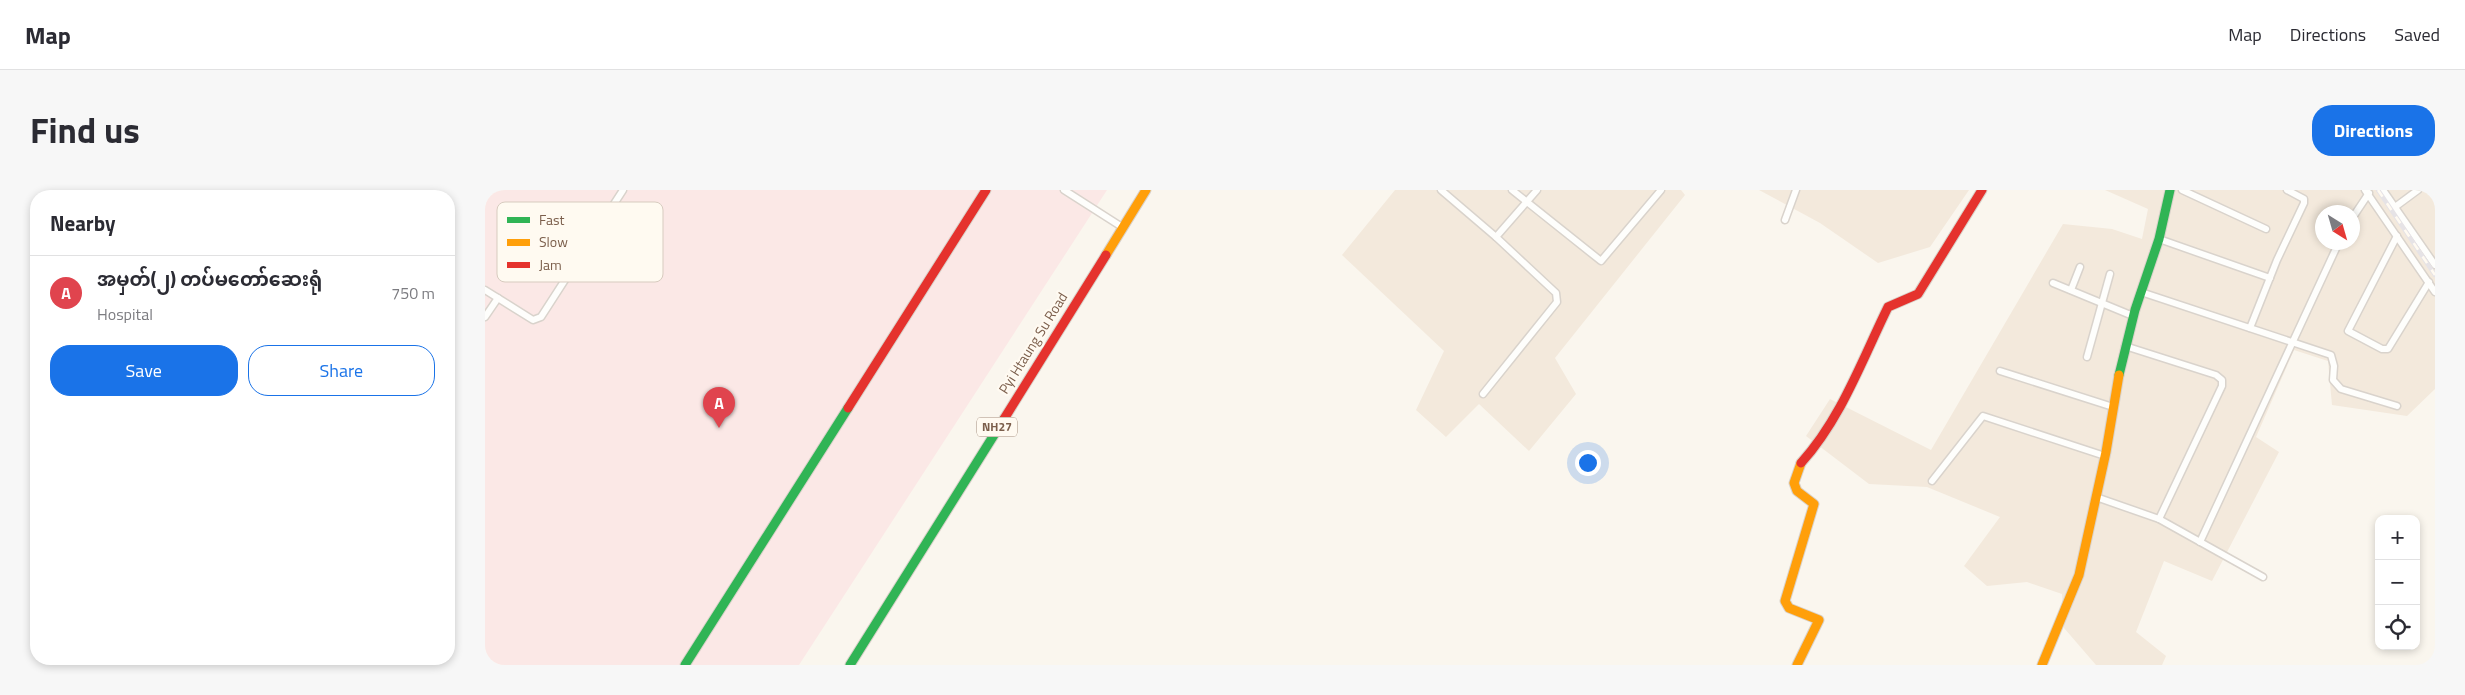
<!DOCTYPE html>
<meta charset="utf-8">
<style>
:root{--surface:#fff;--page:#f7f7f7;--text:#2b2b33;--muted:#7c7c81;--line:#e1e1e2;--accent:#1a73e8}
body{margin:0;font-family:"Titillium Web","Noto Sans Myanmar",sans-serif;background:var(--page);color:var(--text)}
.controls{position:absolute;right:15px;bottom:15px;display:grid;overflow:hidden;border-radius:10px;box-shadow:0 2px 8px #0003}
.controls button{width:45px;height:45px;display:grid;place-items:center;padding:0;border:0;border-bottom:1px solid var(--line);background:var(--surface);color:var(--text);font:25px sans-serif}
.compass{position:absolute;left:1830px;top:15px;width:45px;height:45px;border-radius:50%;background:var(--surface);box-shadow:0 2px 8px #0003;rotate:143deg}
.you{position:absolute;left:1102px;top:272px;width:18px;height:18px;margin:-12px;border:4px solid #fff;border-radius:50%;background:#1a73e8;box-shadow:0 0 0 8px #1a73e833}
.badge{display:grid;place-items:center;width:32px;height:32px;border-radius:50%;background:var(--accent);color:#fff;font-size:16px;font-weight:700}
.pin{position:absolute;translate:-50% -41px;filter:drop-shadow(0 1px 2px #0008)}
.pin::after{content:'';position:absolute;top:26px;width:18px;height:15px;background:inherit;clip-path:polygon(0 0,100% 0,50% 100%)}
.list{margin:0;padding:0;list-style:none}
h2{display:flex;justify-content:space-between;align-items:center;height:65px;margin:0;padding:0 20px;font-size:21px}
h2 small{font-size:16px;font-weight:400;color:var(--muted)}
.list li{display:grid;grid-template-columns:32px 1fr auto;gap:15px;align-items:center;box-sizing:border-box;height:75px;padding:0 20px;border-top:1px solid var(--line)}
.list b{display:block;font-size:19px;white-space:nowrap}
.list p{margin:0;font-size:16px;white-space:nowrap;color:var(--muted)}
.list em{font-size:16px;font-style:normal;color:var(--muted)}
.actions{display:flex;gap:10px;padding:15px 20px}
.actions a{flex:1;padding:11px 0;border:1px solid var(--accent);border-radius:20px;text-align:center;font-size:18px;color:var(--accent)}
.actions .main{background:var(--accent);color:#fff}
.icon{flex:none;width:28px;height:28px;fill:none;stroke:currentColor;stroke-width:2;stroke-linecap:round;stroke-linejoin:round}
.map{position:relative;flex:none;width:1950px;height:475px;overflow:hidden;border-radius:20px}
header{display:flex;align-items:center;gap:30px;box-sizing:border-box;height:70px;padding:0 25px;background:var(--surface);border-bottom:1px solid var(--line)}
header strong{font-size:24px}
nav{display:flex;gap:28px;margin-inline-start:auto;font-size:18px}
.intro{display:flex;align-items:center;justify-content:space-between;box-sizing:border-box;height:120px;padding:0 30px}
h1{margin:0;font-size:35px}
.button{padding:12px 22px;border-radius:20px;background:var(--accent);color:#fff;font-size:18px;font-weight:700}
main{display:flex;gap:30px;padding:0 30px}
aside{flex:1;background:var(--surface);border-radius:20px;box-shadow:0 2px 8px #0003}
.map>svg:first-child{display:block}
.residential{fill:#f3e9dc;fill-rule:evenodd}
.medical{fill:#fbe8e6}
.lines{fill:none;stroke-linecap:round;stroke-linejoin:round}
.street-casing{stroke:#d9d3cc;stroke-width:9}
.fast-casing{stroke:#d9d2ca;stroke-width:11}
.slow-casing{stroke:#d9d2ca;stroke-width:11}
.jam-casing{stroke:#d9d2ca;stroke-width:11}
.street{stroke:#fefefc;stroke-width:6}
.fast{stroke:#30b455;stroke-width:9}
.slow{stroke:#ff9f0a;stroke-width:9}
.jam{stroke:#e5322d;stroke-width:9}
.rail-casing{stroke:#e6e3e6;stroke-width:4.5}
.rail{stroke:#fffaf1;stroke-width:2.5;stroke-dasharray:8;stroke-linecap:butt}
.labels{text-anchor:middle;stroke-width:4.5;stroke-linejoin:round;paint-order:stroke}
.shield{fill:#fffaf1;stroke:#a38d7d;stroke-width:1}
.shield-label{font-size:12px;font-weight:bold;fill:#7b5e4b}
.street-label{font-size:14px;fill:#7b5e4b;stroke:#fffaf1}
.key{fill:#fffaf1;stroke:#d7cbbf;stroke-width:1}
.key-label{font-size:14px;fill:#7b5e4b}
</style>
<header>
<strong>Map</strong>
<nav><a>Map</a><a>Directions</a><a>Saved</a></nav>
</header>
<div class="intro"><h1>Find us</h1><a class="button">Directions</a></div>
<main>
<aside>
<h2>Nearby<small></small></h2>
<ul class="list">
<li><span class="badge" style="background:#e0444e">A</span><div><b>အမှတ်(၂) တပ်မတော်ဆေးရုံ</b><p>Hospital</p></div><em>750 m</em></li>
</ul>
<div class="actions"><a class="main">Save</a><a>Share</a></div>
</aside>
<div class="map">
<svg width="1950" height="475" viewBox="0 0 1950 475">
<rect width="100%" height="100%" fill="#faf6ee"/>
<g class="residential">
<polygon points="910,0 1196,0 1200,5 1070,168 1091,204 1044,261 994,214 961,247 931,220 959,161 857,65"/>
<polygon points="1274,0 1484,0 1445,57 1393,73 1335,33"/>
<path d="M1620,0H1950V199L1922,226L1847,215L1843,171L1809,160L1771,247L1794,262L1727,391L1679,371L1651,442L1681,466L1677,475H1611L1579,438L1577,404L1542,392L1502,396L1479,376L1515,327L1442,297L1384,294L1321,246L1345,209L1446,260L1578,34L1627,39L1657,49L1663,19ZM1838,22H1868V52H1838Z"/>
</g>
<polygon class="medical" points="0,0 622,0 314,475 0,475"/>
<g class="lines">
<defs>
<g id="street">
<polyline points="579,0 637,37"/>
<polyline points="956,0 1011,47 1071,103 1072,112 998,204"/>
<polyline points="1027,0 1116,71 1176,0"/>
<polyline points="1697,0 1781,39"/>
<polyline points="1880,0 1950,102"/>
<polyline points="1898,0 1950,75"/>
<polyline points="1910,17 1933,0"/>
<polyline points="1868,27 1884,3"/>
<polyline points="1300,30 1311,0"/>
<polyline points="1912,46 1863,141 1897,159 1903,159 1944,92"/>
<polyline points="1011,47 1052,0"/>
<polyline points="1674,49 1785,88"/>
<polyline points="1568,93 1648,126"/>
<polyline points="0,100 48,130 56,127 138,0"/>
<polyline points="1586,100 1595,77"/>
<polyline points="1656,102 1846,165 1849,176 1848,190 1856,199 1912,216"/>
<polyline points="0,127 13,108"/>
<polyline points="1765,138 1792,70 1819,13 1819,9 1802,0"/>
<polyline points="1640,156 1731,185 1737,190 1737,196 1674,329"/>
<polyline points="1602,167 1625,84"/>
<polyline points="1515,181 1628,217"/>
<polyline points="1447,291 1498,226 1620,266"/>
<polyline points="1611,307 1674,329 1778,387"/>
<polyline points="1715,352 1854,52"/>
</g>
<g id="fast">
<polyline points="1634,185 1650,120 1674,49 1685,0"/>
<polyline points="200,475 363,218"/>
<polyline points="365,475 519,229"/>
</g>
<g id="slow">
<polyline points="621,65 661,0"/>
<polyline points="1312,475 1334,430 1304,418 1300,411 1329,314 1312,301 1309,293 1316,273"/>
<polyline points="1557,475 1594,385 1621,262 1634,185"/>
</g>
<g id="jam">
<polyline points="363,218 501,0"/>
<polyline points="519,229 621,65"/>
<path d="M1316,273C1356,229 1377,170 1403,117L1433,104L1497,0"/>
</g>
</defs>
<use href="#street" class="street-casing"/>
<use href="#fast" class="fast-casing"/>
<use href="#slow" class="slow-casing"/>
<use href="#jam" class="jam-casing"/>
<use href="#street" class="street"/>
<use href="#fast" class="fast"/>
<use href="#slow" class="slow"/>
<use href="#jam" class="jam"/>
<defs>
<polyline id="rail" points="1893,0 1950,85"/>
</defs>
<use href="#rail" class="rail-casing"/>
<use href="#rail" class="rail"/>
</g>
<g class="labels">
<rect class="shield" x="492" y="227.5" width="40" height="19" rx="4"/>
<g class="shield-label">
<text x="512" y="241">NH27</text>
</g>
<g class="street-label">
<text transform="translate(548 153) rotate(-58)" y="5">Pyi Htaung Su Road</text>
</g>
</g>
<rect x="12" y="12" width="166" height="80" rx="8" class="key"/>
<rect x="22" y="27" width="23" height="6" fill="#30b455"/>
<rect x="22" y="49" width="23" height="7" fill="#ff9f0a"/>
<rect x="22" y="72" width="23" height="6" fill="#e5322d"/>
<g class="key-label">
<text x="54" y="35">Fast</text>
<text x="54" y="57">Slow</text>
<text x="54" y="80">Jam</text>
</g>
</svg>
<div class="controls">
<button>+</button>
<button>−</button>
<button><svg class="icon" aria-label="locate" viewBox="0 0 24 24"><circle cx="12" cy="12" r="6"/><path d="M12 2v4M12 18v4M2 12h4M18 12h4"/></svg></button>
</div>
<svg class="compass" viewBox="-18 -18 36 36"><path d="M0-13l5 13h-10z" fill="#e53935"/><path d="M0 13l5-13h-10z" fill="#7c7c81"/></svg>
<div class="you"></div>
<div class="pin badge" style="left:234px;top:238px;background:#e0444e">A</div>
</div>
</main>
